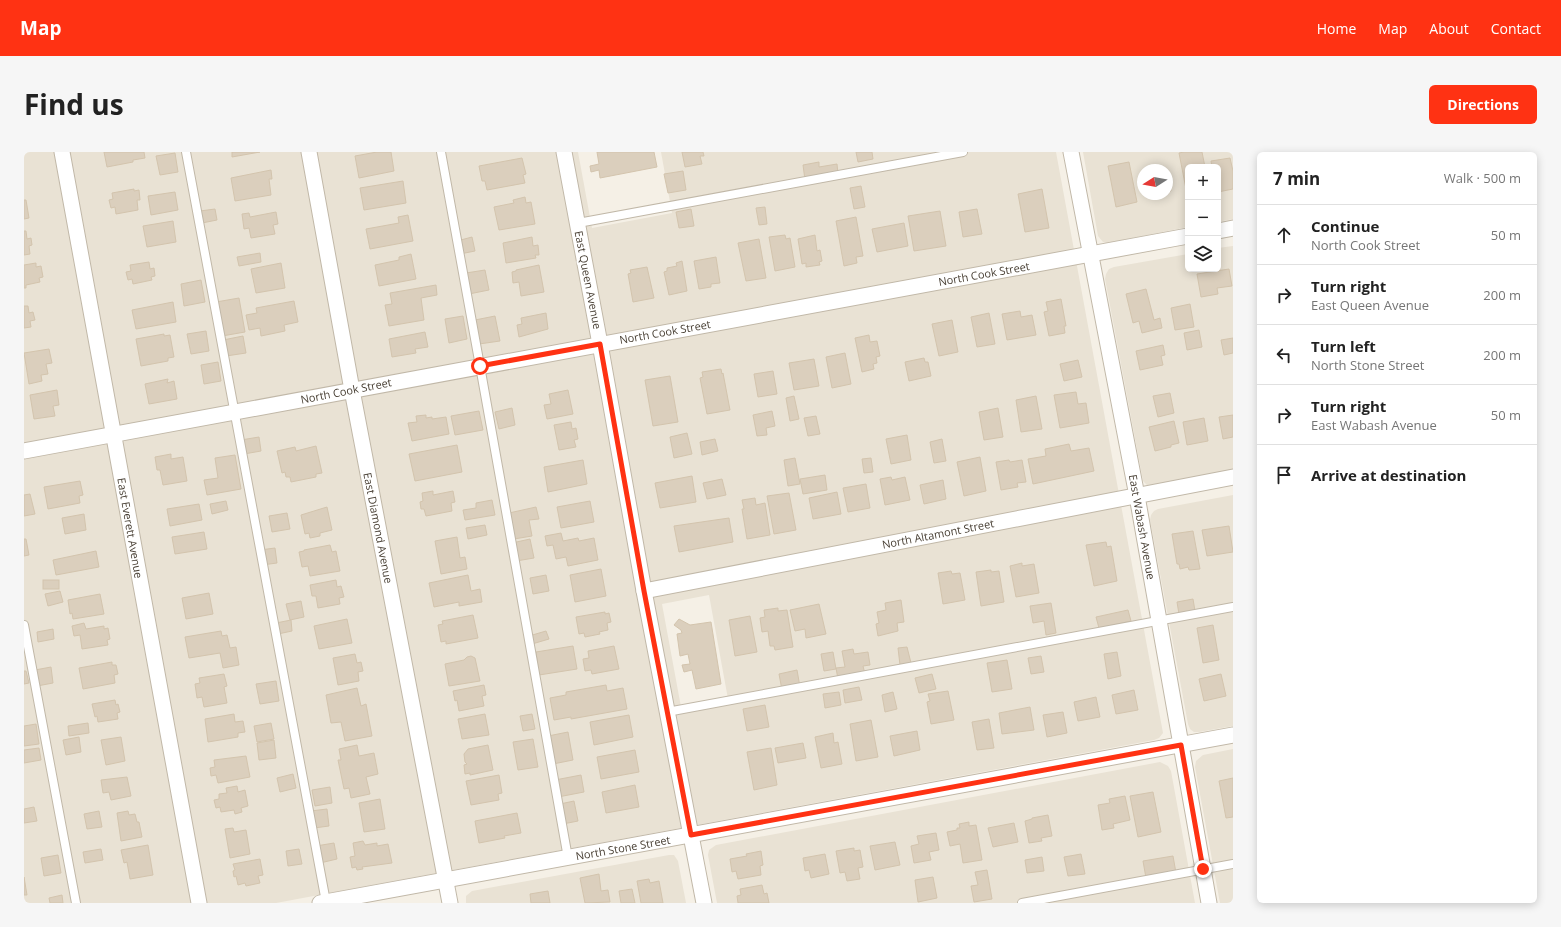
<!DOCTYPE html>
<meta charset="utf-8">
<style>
:root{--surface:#fff;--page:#f6f6f6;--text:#222;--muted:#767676;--line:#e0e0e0;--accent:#ff3213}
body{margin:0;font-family:"Open Sans",sans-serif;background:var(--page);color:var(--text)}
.controls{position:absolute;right:12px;top:12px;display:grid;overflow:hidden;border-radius:6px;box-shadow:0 2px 10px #0003}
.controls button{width:36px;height:36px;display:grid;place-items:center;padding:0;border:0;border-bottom:1px solid var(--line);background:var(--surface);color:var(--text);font:20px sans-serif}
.compass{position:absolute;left:1113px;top:12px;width:36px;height:36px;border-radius:50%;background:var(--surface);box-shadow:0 2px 10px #0003;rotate:259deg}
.stop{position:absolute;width:12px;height:12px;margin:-9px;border:3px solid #ff3213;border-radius:50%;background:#fff}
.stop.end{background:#ff3213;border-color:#fff;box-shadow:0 1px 4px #0008}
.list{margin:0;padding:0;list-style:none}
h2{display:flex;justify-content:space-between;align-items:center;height:52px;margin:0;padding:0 16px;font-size:17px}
h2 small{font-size:13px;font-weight:400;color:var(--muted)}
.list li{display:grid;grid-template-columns:26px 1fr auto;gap:12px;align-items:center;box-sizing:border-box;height:60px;padding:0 16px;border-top:1px solid var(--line)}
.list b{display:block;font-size:15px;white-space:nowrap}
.list p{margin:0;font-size:13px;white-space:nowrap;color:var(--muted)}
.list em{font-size:13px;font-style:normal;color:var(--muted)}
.icon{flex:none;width:22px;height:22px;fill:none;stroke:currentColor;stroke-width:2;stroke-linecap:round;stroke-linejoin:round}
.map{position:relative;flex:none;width:1209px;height:751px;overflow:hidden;border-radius:6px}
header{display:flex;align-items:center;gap:24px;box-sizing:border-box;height:56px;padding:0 20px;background:var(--accent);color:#fff}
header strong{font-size:19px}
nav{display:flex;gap:22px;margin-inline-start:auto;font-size:14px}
.intro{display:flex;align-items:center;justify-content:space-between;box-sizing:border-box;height:96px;padding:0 24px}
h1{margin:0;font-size:28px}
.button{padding:10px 18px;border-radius:6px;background:var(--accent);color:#fff;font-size:14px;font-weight:700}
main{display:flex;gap:24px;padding:0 24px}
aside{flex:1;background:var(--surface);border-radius:6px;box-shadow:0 2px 10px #0003}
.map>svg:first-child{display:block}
.residential{fill:#e9e2d4;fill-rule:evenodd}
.building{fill:#dbcfbd;stroke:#d3c4ad}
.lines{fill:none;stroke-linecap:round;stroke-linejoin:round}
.service-casing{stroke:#c1b8a8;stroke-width:10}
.minor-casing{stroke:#c1b8a8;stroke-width:17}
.service{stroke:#fff;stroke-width:8}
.minor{stroke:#fff;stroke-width:15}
.route{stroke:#ff3213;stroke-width:5}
.labels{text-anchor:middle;stroke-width:4;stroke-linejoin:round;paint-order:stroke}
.street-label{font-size:11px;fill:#494035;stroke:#fff}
</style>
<header>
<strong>Map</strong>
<nav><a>Home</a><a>Map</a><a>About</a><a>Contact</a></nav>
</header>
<div class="intro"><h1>Find us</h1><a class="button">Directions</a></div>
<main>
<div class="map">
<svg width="1209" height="751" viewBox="0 0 1209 751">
<rect width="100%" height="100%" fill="#f5f0e6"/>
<g class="residential">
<path d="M0,0H554L568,76L648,61L637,0H1032L1139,581L1135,586L1130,588L252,751H0ZM685,443L704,547L657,555L638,452Z"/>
<path d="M1059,0H1209V67L1194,70V15H1164V75L1083,91L1079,90L1074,84ZM1119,18H1143V42H1119Z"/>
<polygon points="1209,94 1209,321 1125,335 1119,329 1081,127 1082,122 1085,117 1090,115 1164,102 1164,117 1194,117 1194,96"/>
<polygon points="1209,343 1209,574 1175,580 1170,580 1166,577 1164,572 1126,368 1127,363 1130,359 1134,357"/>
<polygon points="1209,597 1209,751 1196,751 1171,615 1172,609 1179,603"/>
<polygon points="1136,610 1144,614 1147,619 1171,751 693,751 684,703 685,698 692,693"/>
<polygon points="645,703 650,703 654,709 662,751 442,751 442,744 448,739"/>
</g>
<g class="building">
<polygon points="80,0 120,0 121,6 109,8 109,10 83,15"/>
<polygon points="208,0 236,0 208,5"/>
<polygon points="353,0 367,0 370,19 335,26 331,4"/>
<polygon points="573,0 630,0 633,15 576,26 575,18 567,20 566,14 575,12"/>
<polygon points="658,0 679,0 680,4 676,4 678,12 661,15"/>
<polygon points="832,0 848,0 849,7 834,10"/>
<polygon points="1160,0 1178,0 1181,15 1164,15 1163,42 1155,1"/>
<polygon points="151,1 154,20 136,23 132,4"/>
<polygon points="498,6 502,22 499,23 501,31 463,38 461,29 458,29 455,14"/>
<polygon points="1206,6 1209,19 1209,37 1194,40 1194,15 1188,15 1187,9"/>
<polygon points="795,10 795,15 813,12 814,22 781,28 779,13"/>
<polygon points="1105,10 1113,50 1092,55 1084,14"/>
<polygon points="247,18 248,27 245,27 247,43 211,49 207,26"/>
<polygon points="659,19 662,38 644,41 640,22"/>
<polygon points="1143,20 1147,39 1143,40"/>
<polygon points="379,29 382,51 340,58 336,36"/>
<polygon points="837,34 841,55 830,57 826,36"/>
<polygon points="110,37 110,39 115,38 116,48 113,48 114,58 92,62 91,55 87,56 85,48 89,47 88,41"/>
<polygon points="1018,37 1025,76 1001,80 994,42"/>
<polygon points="151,40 154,58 127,63 124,44"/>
<polygon points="501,45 502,51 507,50 511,72 475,78 470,55 490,51 489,48"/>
<polygon points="0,48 2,48 5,66 0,67"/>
<polygon points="741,55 743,72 735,73 732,56"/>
<polygon points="191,57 193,68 178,71 176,59"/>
<polygon points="667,57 670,74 655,76 652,60"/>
<polygon points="953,57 958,82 939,85 935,60"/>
<polygon points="916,59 922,94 890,99 884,64"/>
<polygon points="252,60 254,72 249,73 251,82 227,86 225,76 220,77 218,62 225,61 226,65"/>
<polygon points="384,63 389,89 346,97 342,77 375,71 374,65"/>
<polygon points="832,65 839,104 832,105 833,111 820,114 812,69"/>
<polygon points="149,69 152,90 123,95 119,74"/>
<polygon points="880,71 884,94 853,100 848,77"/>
<polygon points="0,79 2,79 3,87 7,86 8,93 5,94 6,102 0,103"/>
<polygon points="761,83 762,87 766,86 771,115 751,119 745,85"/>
<polygon points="791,83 793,99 796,98 798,109 795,110 796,113 782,115 782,111 778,112 774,87"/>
<polygon points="448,85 451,99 436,102 433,89"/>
<polygon points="508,85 509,94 514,93 515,103 511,103 512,106 482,111 479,91"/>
<polygon points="735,87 742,126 722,129 714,91"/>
<polygon points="236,101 237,110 215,114 213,105"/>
<polygon points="387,102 392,127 355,134 351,113 375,108 375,105"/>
<polygon points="692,105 696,131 687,132 687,135 675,137 670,109"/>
<polygon points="658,109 663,139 645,143 640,120 643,119 643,116 653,114 652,111"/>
<polygon points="125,110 126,117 130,116 131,124 127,125 128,128 109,132 108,127 104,128 102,120 107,119 106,113"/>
<polygon points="12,111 12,115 17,114 19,125 15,126 16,130 2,133 2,136 0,136 0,113"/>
<polygon points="257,111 261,136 232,141 227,117"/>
<polygon points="515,113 520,140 497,144 495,130 489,131 488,120 492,119 492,118"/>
<polygon points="623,115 630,146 609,150 604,122 607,121 606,118"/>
<polygon points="1205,117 1208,134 1193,136 1194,142 1177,145 1173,122"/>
<polygon points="461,118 465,138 445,142 442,121"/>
<polygon points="177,128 181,150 160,154 157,132"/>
<polygon points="412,133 413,143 397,146 400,168 365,174 361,153 368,152 366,141"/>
<polygon points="1122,137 1130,168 1136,166 1138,176 1118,181 1115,169 1109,171 1102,142"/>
<polygon points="215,146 221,180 198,184 192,150"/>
<polygon points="1037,147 1042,174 1040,174 1041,181 1025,184 1020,160 1024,159 1022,150"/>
<polygon points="270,149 274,170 260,173 261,179 237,184 236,176 225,178 222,163 233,161 232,156"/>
<polygon points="149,150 152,170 112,177 108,158"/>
<polygon points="1166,152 1170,175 1151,178 1147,156"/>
<polygon points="0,154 4,154 5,161 9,160 11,168 6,169 7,175 0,176"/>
<polygon points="996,159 997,165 1008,163 1012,183 983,188 978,162"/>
<polygon points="522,161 524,177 495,185 493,173 498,172 497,166"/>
<polygon points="965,161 971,192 953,195 947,165"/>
<polygon points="439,164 443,187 425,191 421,167"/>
<polygon points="471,164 476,189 455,192 451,168"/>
<polygon points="928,168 934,200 915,204 908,172"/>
<polygon points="1175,178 1178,195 1163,198 1160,181"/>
<polygon points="182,179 185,199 167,202 163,182"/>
<polygon points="401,180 404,195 391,197 392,201 368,205 365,187"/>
<polygon points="140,182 140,184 146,183 150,205 144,206 144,209 117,214 112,187"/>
<polygon points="845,183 846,190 853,189 856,204 852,205 853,211 849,212 850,217 838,220 831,186"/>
<polygon points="219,184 222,201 202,204 199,188"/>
<polygon points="1209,186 1209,201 1200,203 1197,188"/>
<polygon points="1139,193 1141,203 1137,204 1139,213 1116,218 1112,199"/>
<polygon points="25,197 28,211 22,212 24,222 17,223 18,229 5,232 0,201"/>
<polygon points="821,201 827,232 808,236 802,205"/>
<polygon points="900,206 901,210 904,210 907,224 885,229 881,210"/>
<polygon points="790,207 795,234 770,238 765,211"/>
<polygon points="1054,208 1058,225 1040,229 1036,212"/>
<polygon points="194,210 197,229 180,232 177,213"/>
<polygon points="697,217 698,222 699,221 706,258 683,262 676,226 679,225 678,220"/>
<polygon points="749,219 753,242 734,245 730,222"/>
<polygon points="646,224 654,270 629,274 621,228"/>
<polygon points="144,227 143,231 150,229 153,247 125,252 121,232"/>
<polygon points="33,238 35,253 29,254 31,264 10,267 6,243"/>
<polygon points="544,238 549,262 523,267 520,253 527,252 525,242"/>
<polygon points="1052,240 1054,252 1062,251 1065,271 1036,276 1030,243"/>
<polygon points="1146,241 1150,261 1134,265 1129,244"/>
<polygon points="770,244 775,267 766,269 762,246"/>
<polygon points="1012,244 1018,277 997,280 992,248"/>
<polygon points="488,256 491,273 475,277 471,260"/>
<polygon points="974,256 979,285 960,288 955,260"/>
<polygon points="455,259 459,278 431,283 427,264"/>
<polygon points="748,259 751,274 742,276 743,283 733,284 729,263"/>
<polygon points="402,263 402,266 408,265 408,267 422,265 425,282 388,289 384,271 393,270 392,264"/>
<polygon points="1209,263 1209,285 1199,287 1195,265"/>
<polygon points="792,264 796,282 784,284 780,266"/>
<polygon points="1180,266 1184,289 1163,293 1159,270"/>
<polygon points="1150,269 1155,291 1147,293 1147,295 1131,299 1125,275"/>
<polygon points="547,270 548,277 552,276 554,287 550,288 552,295 535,298 530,273"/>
<polygon points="663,281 668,302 650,306 646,285"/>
<polygon points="883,283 887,308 867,312 862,287"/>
<polygon points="235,285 237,299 220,302 217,288"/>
<polygon points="691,287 694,299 678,303 676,290"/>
<polygon points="918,287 922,309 910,311 906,290"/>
<polygon points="1045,292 1047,299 1065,296 1070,319 1009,332 1004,307 1022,304 1021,297"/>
<polygon points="433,293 438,320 391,329 385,302"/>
<polygon points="292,294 298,321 292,322 292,325 267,330 266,325 262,325 261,320 258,321 253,299 271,295 272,299"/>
<polygon points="147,302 147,307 159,305 163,329 139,333 136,318 133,318 131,305"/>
<polygon points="211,303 217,337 183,343 180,328 194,326 191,306"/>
<polygon points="956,305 962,339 940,344 933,310"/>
<polygon points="771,306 776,332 764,334 760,308"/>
<polygon points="847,306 849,320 840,321 838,307"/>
<polygon points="559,308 563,332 524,340 520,315"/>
<polygon points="985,308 986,310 998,308 1002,330 993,331 994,335 977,338 972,310"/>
<polygon points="801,323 803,338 779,342 776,327"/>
<polygon points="668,324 672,350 636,356 631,331"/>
<polygon points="867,325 868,328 881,325 886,348 861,353 856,327"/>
<polygon points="698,327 702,343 683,347 679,331"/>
<polygon points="919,328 922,347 900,352 896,333"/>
<polygon points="56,329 59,343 55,344 56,351 24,357 20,335"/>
<polygon points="842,332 846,356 824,360 819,336"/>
<polygon points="409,339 409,343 429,339 431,350 427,351 428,359 402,364 400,357 397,357 396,350 399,349 398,341"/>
<polygon points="813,340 817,362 789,367 785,346"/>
<polygon points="765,341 772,378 750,382 743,344"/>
<polygon points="6,342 11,362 0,364 0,343"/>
<polygon points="731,346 732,353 741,351 746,383 723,387 718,357 720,357 718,348"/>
<polygon points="468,348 471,363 441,368 439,358 452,356 452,351"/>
<polygon points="202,349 204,358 188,362 186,352"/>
<polygon points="566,349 570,370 537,376 533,355"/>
<polygon points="175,352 178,368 146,374 143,357"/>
<polygon points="303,355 308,378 296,381 296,384 286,386 285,381 281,382 277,363"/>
<polygon points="512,355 515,367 505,368 508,384 490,387 485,361"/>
<polygon points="263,361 266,377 248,380 245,364"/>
<polygon points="60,362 62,378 41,382 38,366"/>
<polygon points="705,366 709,390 655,400 650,374"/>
<polygon points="461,373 463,383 444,387 442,376"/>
<polygon points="1205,374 1209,400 1183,404 1178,378"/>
<polygon points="1169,379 1176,417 1165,418 1164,415 1156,417 1155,412 1153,412 1148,382"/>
<polygon points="180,380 183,397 151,402 148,385"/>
<polygon points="537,381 539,389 554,386 555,389 570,386 574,408 544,414 542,405 532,407 529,393 523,394 521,384"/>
<polygon points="433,385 436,406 441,405 443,417 417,422 411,389"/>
<polygon points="0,387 2,387 5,403 0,404"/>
<polygon points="506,387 510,406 492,409 488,391"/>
<polygon points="1082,390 1083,395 1087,394 1093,429 1070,434 1062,393"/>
<polygon points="306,393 308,400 312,399 316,419 286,424 284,414 278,415 275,400 280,399 280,398"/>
<polygon points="251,396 253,411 238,413 236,398"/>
<polygon points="72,399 75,415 32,423 29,408"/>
<polygon points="998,411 998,414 1010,412 1015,441 992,445 986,414"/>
<polygon points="577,417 582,444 551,450 546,423"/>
<polygon points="967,418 967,420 975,419 980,450 957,454 952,420"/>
<polygon points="927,419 928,422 936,421 941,448 919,452 914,421"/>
<polygon points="444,423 447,439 456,437 458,450 435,454 435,450 410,455 405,431"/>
<polygon points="522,423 525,439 509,442 506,426"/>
<rect x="19" y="428" width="16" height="9"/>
<polygon points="312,428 313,435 317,434 320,445 315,446 316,452 294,456 292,444 288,444 286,433"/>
<polygon points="36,439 39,450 24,454 21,442"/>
<polygon points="185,441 189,462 162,467 158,446"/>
<polygon points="76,442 80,462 49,467 48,461 46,462 44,448"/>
<polygon points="1169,447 1171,459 1155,462 1153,450"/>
<polygon points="877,448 880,470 873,471 874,479 854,484 852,472 855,471 853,460 862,458 861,451"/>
<polygon points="277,449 280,465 266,468 262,452"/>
<polygon points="1027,451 1032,481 1022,483 1020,469 1009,471 1006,454"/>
<polygon points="795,452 802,482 782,486 781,477 771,479 766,458"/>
<polygon points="754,456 754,459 763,458 769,495 751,498 750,494 746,494 744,479 738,480 736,466 741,465 740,458"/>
<polygon points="1104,458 1107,469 1075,476 1072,465"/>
<polygon points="581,460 581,462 585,461 587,470 583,471 584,478 575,480 576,482 561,485 560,481 555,482 552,465"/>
<polygon points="449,463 454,486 422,492 422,489 417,490 414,473 419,472 418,469"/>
<polygon points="726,464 733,500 711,504 705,468"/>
<polygon points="323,467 328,491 295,497 290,474"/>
<polygon points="655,467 666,473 687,470 697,532 672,537 668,518 660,520 658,513 666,512 664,502 656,504 653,482 658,481 657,478 650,473"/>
<polygon points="267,468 268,479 254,482 252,471"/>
<polygon points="60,471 62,477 80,474 80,477 84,476 86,487 83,488 84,493 58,497 56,483 50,484 48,474"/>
<polygon points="1189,473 1195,508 1179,511 1173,476"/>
<polygon points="29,477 30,487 14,490 13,480"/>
<polygon points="197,479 198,484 203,483 206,496 212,495 215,513 199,516 196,501 165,506 161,485"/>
<polygon points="522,479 525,487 508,492 505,484"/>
<polygon points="549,494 553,517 515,523 512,500"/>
<polygon points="590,494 595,517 568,522 567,518 561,519 559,507 565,506 564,499"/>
<polygon points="883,495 887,511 876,513 874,496"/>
<polygon points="829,497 830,502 844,500 846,513 839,514 841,522 814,527 812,516 821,515 818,499"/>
<polygon points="809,500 812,517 800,519 797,502"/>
<polygon points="1093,500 1097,524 1084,527 1080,502"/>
<polygon points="331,502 333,511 337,510 339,519 334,520 335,529 314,533 309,506"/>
<polygon points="447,504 451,506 456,529 425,534 421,512 440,508 443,505"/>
<polygon points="1017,504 1020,520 1007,522 1004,506"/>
<polygon points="983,508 988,537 968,540 963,511"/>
<polygon points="88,510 88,513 92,513 94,522 90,523 91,531 59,537 55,516"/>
<polygon points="27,515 29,531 13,534 11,518"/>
<polygon points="773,518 776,535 758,538 755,522"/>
<polygon points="0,519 2,519 5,531 0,532"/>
<polygon points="200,522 203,534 200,535 203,551 180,555 178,545 173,546 171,532 176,531 175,526"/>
<polygon points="908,522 912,537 895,541 891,526"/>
<polygon points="1197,522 1202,544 1180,549 1175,527"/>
<polygon points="252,529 255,549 236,552 232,532"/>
<polygon points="460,533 462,543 458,544 460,554 435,559 433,548 431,549 429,539"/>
<polygon points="582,533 583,539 599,536 603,557 547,567 547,565 530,568 526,546 542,543 542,540"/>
<polygon points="835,535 838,548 821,551 819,538"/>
<polygon points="333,536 337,554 342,552 348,584 321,589 317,570 307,571 302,543"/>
<polygon points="1110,538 1114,558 1092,562 1088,543"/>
<polygon points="924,539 930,568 907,572 903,550 906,549 904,542"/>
<polygon points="815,540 817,553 801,556 799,542"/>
<polygon points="869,540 873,557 861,560 858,543"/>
<polygon points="1072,545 1076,565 1054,569 1050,550"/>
<polygon points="91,548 92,553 94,552 96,560 93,561 94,567 74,570 73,564 71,565 68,552"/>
<polygon points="741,553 745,575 723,579 719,557"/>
<polygon points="1006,555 1010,578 978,582 975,561"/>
<polygon points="1039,560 1043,581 1023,585 1019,563"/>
<polygon points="210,562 211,570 219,569 221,580 214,581 214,585 184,590 181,567"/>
<polygon points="461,562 465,583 438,587 434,567"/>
<polygon points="508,562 511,577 499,579 496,564"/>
<polygon points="605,563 609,585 570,593 566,570"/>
<polygon points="965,567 970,596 953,598 948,570"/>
<polygon points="847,568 854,605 832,609 826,572"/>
<polygon points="64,571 65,581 45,584 44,574"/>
<polygon points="247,571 250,587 233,590 230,574"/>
<polygon points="12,572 15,592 0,594 0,574"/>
<polygon points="893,579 896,598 870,604 866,584"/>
<polygon points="544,580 549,608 529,612 524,584"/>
<polygon points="809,581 810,591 814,590 818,612 797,616 791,585"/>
<polygon points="55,585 57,600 42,603 39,588"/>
<polygon points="97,585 101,609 82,613 77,588"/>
<polygon points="509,587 514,615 494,618 489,590"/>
<polygon points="250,588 252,606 235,608 233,591"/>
<polygon points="779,591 782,606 754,611 751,596"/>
<polygon points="333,593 335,604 350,601 354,622 342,625 346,642 327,646 325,636 320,637 314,608 317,608 315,597"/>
<polygon points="464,593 469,618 446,623 446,621 441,622 440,613 443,612 441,610 440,602 444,597"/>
<polygon points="15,596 17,608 0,611 0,598"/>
<polygon points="747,596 753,633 730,638 723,600"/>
<polygon points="611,598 615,620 577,627 573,605"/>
<polygon points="222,604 226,625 194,631 192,623 187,624 186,616 191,615 190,608"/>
<polygon points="269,622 272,636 256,640 253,626"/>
<polygon points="475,623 478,641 474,642 475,648 447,653 442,629"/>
<polygon points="557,623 560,640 534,645 531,628"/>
<polygon points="103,625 107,644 87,648 85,640 79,641 77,628"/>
<polygon points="1209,626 1209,665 1202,666 1195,629"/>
<polygon points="611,633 615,655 582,661 578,640"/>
<polygon points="213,634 214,640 221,638 224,654 217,656 218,660 211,662 210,658 197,660 196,655 192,656 190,648 195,647 195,642 203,641 202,636"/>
<polygon points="306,635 308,651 291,654 288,638"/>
<polygon points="1129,640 1137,680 1114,685 1106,644"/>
<polygon points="1101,644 1106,668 1089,672 1090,676 1078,678 1074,653 1086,651 1085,647"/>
<polygon points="356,647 361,677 340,680 335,651"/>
<polygon points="550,649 554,669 539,672 536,652"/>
<polygon points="10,655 13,669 0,671 0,657"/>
<polygon points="303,657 305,674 290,676 287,659"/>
<polygon points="75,659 78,675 63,677 60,662"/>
<polygon points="104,659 105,663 111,662 113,670 115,670 118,685 97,689 93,661"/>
<polygon points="493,661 497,681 480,684 481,686 455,691 451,669"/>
<polygon points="1024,663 1028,684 1017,686 1018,689 1005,691 1001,669 1008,667 1008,666"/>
<polygon points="945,670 945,674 952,673 958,708 939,711 936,692 926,694 923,680 933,678 933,676 936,676 935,672"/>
<polygon points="990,671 994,690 969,695 964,676"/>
<polygon points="209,676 210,680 222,678 226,702 206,706 201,677"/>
<polygon points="912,681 915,698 905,700 907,708 890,711 887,694 895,692 893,684"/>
<polygon points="339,689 341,693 353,691 353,694 364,692 368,711 338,715 339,717 333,718 332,715 328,716 326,705 331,704 329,691"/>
<polygon points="871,690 876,713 851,718 846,694"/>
<polygon points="310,691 313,707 296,711 292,694"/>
<polygon points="124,693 129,723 106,727 103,710 100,711 97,698"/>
<polygon points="830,696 830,699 836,698 839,715 834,716 836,727 823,729 821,720 816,721 812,699"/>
<polygon points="77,697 79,708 61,711 59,700"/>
<polygon points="275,697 278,712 264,714 262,699"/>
<polygon points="737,699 739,713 736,714 737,723 714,727 712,719 708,720 706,707 723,704 722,702"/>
<polygon points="801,702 805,722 787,726 785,718 781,719 779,706"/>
<polygon points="1057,702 1061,722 1044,724 1040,705"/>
<polygon points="34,703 37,721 20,724 17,706"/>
<polygon points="1149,704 1152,721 1122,726 1119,709"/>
<polygon points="1018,705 1020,719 1003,721 1001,708"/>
<polygon points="236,707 239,723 234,724 236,731 222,734 221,731 214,733 212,724 210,725 209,719 211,718 209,712"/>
<polygon points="963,718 968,747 950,750 947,734 954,733 951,720"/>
<polygon points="575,722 577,739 584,738 586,750 561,751 556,726"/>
<polygon points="0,725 3,743 0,743"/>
<polygon points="909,725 913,746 894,750 891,728"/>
<polygon points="625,727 626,731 635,729 639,751 617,751 613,729"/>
<polygon points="738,733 740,742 743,741 745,751 714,751 713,744 717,743 716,737"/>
<polygon points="608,737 611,751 597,751 595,739"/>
<polygon points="524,739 526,751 507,751 506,742"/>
<polygon points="38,743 39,751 26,751 25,746"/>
</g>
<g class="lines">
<defs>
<g id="service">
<polyline points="162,0 302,750"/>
<polyline points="417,0 456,214 544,706"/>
<polyline points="554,71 939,0"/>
<polyline points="0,473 52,751"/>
<polyline points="643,560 1209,455"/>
<polyline points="998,751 1209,712"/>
</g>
<g id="minor">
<polyline points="38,0 175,751"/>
<polyline points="285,0 328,238 426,751"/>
<polyline points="540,0 576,192 620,439 680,751"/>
<polyline points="1047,0 1113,344 1185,751"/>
<polyline points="1194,79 1209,76"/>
<polyline points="0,299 1164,84"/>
<polyline points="620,439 1209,325"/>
<polyline points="296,751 1209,583"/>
</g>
</defs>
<use href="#service" class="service-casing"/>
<use href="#minor" class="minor-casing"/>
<use href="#service" class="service"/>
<use href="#minor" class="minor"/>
</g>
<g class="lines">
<polyline class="route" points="456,214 576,192 620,439 667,683 1157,593 1179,717"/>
</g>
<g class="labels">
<g class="street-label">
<text transform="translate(960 122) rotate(-10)" y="4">North Cook Street</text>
<text transform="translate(564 128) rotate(79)" y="4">East Queen Avenue</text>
<text transform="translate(641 180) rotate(-10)" y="4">North Cook Street</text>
<text transform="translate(322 239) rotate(-11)" y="4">North Cook Street</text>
<text transform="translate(1118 375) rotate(80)" y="4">East Wabash Avenue</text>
<text transform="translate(106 376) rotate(80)" y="4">East Everett Avenue</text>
<text transform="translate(354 376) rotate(79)" y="4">East Diamond Avenue</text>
<text transform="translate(914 382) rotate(-11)" y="4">North Altamont Street</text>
<text transform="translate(599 696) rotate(-10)" y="4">North Stone Street</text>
</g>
</g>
</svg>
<div class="controls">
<button>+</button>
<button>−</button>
<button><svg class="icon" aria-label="layers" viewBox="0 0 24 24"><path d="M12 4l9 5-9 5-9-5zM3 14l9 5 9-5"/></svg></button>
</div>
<svg class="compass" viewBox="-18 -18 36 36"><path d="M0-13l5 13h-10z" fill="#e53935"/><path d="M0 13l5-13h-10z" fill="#767676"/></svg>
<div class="stop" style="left:456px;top:214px"></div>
<div class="stop end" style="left:1179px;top:717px"></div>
</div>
<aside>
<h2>7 min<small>Walk · 500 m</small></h2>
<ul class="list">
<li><svg class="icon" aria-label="ahead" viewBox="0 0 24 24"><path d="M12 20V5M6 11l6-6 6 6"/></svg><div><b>Continue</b><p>North Cook Street</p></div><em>50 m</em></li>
<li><svg class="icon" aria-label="right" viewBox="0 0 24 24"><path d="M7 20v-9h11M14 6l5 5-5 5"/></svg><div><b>Turn right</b><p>East Queen Avenue</p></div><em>200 m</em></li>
<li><svg class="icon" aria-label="left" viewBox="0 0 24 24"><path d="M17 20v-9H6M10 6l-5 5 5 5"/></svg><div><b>Turn left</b><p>North Stone Street</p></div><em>200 m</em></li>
<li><svg class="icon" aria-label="right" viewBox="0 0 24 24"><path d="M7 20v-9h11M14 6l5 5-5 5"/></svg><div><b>Turn right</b><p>East Wabash Avenue</p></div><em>50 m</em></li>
<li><svg class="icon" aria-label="arrive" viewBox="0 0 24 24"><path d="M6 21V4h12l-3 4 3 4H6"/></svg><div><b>Arrive at destination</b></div></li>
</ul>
</aside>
</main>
